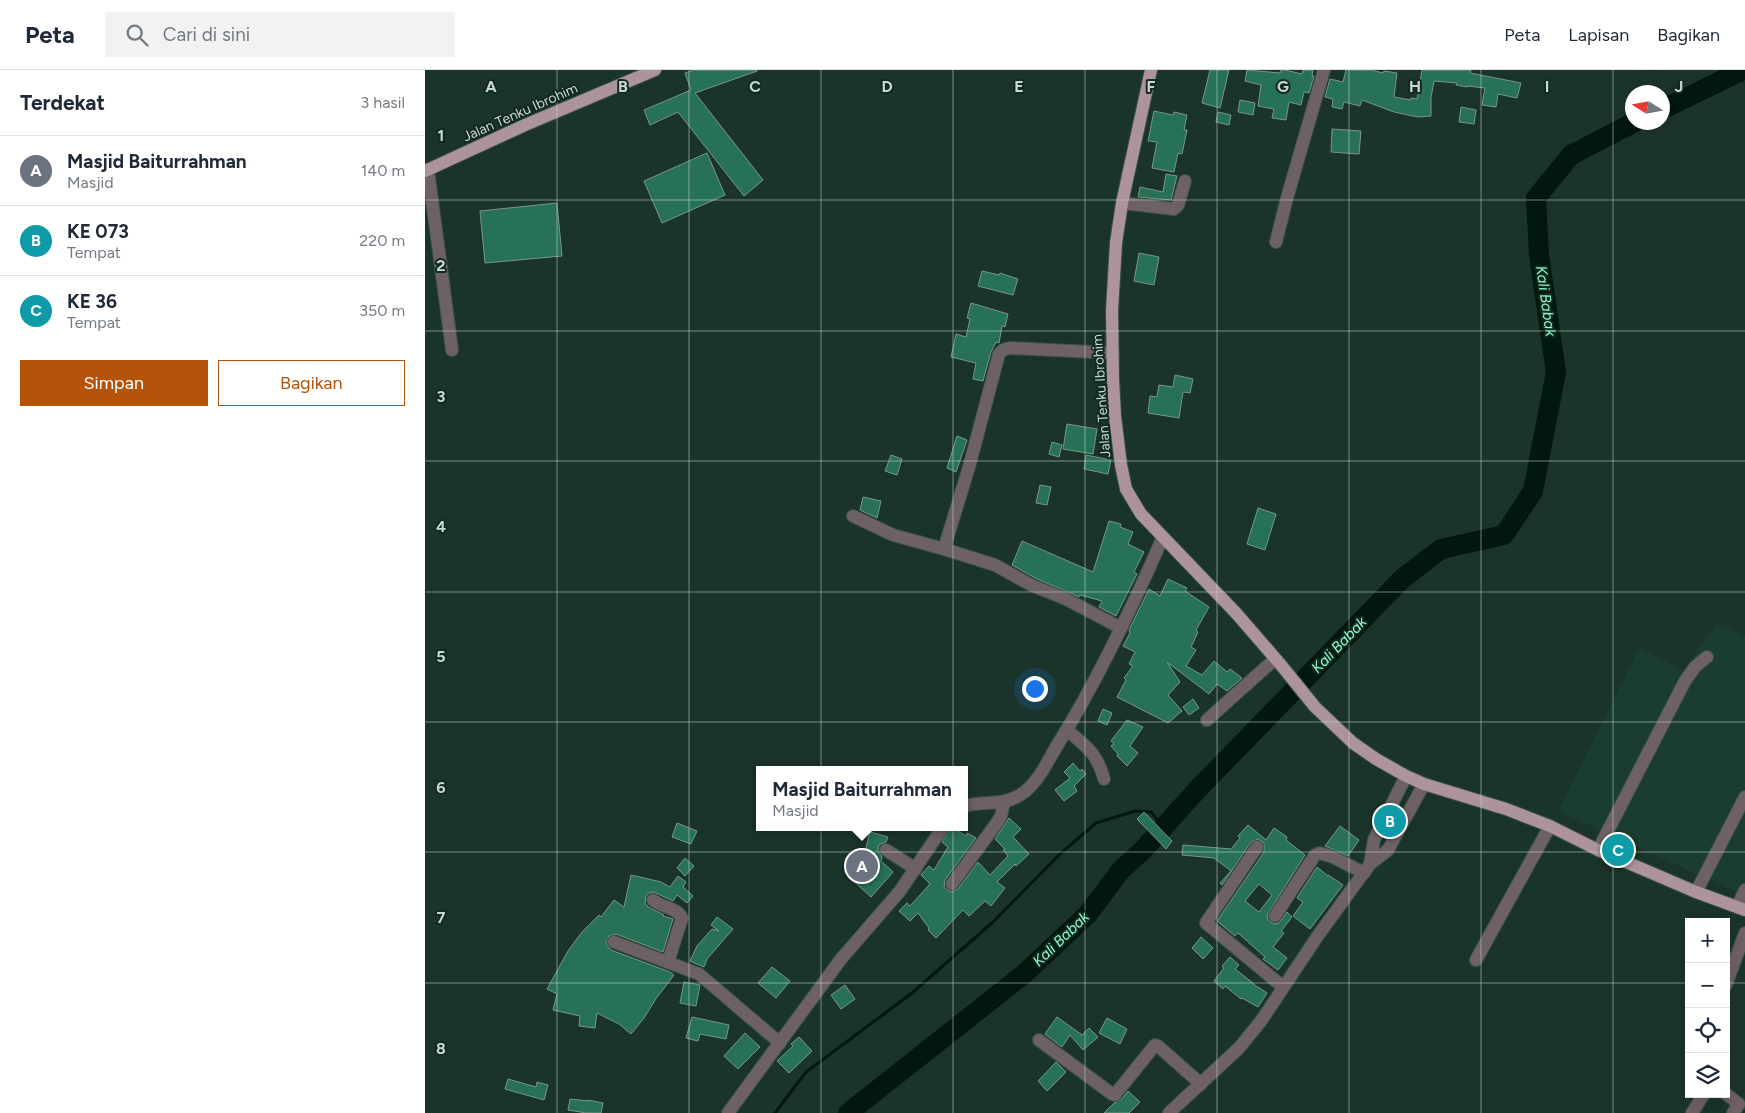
<!DOCTYPE html>
<html lang="id">
<meta charset="utf-8">
<style>
:root{--surface:#fff;--page:#f2f2f3;--text:#1f2937;--muted:#747a83;--line:#e0e1e3;--accent:#b45309}
body{margin:0;font-family:Figtree,sans-serif;background:var(--page);color:var(--text)}
.controls{position:absolute;right:15px;bottom:15px;display:grid;overflow:hidden;border-radius:0px;box-shadow:0 5px 20px #0002}
.controls button{width:45px;height:45px;display:grid;place-items:center;padding:0;border:0;border-bottom:1px solid var(--line);background:var(--surface);color:var(--text);font:25px sans-serif}
.compass{position:absolute;left:1200px;top:15px;width:45px;height:45px;border-radius:50%;background:var(--surface);box-shadow:0 5px 20px #0002;rotate:281deg}
.you{position:absolute;left:609px;top:618px;width:18px;height:18px;margin:-12px;border:4px solid #fff;border-radius:50%;background:#1a73e8;box-shadow:0 0 0 8px #1a73e833}
.badge{display:grid;place-items:center;width:32px;height:32px;border-radius:50%;background:var(--accent);color:#fff;font-size:16px;font-weight:700}
.pin{position:absolute;translate:-50% -50%;border:2px solid #fff;box-shadow:0 1px 5px #0006}
.popup{position:absolute;left:331px;top:696px;width:212px;height:65px;box-sizing:border-box;display:grid;place-content:center;border-radius:0px;background:var(--surface);filter:drop-shadow(0 1px 4px #0005);font-size:16px;white-space:nowrap;color:var(--muted)}
.popup b{font-size:19px;color:var(--text)}
.popup::after{content:'';position:absolute;left:50%;top:100%;margin-left:-10px;border:10px solid transparent;border-top-color:var(--surface)}
.list{margin:0;padding:0;list-style:none}
h2{display:flex;justify-content:space-between;align-items:center;height:65px;margin:0;padding:0 20px;font-size:21px}
h2 small{font-size:16px;font-weight:400;color:var(--muted)}
.list li{display:grid;grid-template-columns:32px 1fr auto;gap:15px;align-items:center;box-sizing:border-box;height:70px;padding:0 20px;border-top:1px solid var(--line)}
.list b{display:block;font-size:19px;white-space:nowrap}
.list p{margin:0;font-size:16px;white-space:nowrap;color:var(--muted)}
.list em{font-size:16px;font-style:normal;color:var(--muted)}
.actions{display:flex;gap:10px;padding:15px 20px}
.actions a{flex:1;padding:11px 0;border:1px solid var(--accent);border-radius:0px;text-align:center;font-size:18px;color:var(--accent)}
.actions .main{background:var(--accent);color:#fff}
.icon{flex:none;width:28px;height:28px;fill:none;stroke:currentColor;stroke-width:2;stroke-linecap:round;stroke-linejoin:round}
.map{position:relative;flex:none;width:1320px;height:1043px;overflow:hidden}
header{display:flex;align-items:center;gap:30px;box-sizing:border-box;height:70px;padding:0 25px;background:var(--surface);border-bottom:1px solid var(--line)}
header strong{font-size:24px}
nav{display:flex;gap:28px;margin-inline-start:auto;font-size:18px}
.search{width:350px;height:45px;background:var(--page);display:flex;align-items:center;gap:12px;box-sizing:border-box;padding:0 18px;border-radius:0px;color:var(--muted);font-size:19px}
main{display:flex}
aside{flex:1;background:var(--surface)}
.map>svg:first-child{display:block}
.built{fill:#1b3d2f}
.lines{fill:none;stroke-linecap:round;stroke-linejoin:round}
.stream{stroke:#02170e;stroke-width:3}
.river{stroke:#02170e;stroke-width:20}
.building{fill:#277156;stroke:#7a9689;fill-rule:evenodd}
.minor-casing{stroke:#3a5247;stroke-width:14}
.major-casing{stroke:#3a5247;stroke-width:14}
.minor{stroke:#6e6164;stroke-width:12}
.major{stroke:#ad949a;stroke-width:12}
.grid{fill:none;stroke:#cad8d1;stroke-width:1;stroke-opacity:0.55}
.labels{text-anchor:middle;stroke-width:4;stroke-linejoin:round;paint-order:stroke}
.street-label{font-size:14px;fill:#cad8d1;stroke:#112a20}
.water-label{font-size:15px;font-style:italic;fill:#92f9ce;stroke:#112a20}
.grid-label{font-size:16px;text-anchor:middle;font-weight:bold;fill:#cad8d1;stroke:#112a20;stroke-width:4;stroke-linejoin:round;paint-order:stroke}
</style>
<header>
<strong>Peta</strong>
<div class="search"><svg class="icon" aria-label="search" viewBox="0 0 24 24"><circle cx="10" cy="10" r="6"/><path d="M15 15l6 6"/></svg>Cari di sini</div>
<nav><a>Peta</a><a>Lapisan</a><a>Bagikan</a></nav>
</header>
<main>
<aside>
<h2>Terdekat<small>3 hasil</small></h2>
<ul class="list">
<li><span class="badge" style="background:#6b7280">A</span><div><b>Masjid Baiturrahman</b><p>Masjid</p></div><em>140 m</em></li>
<li><span class="badge" style="background:#0f9aa8">B</span><div><b>KE 073</b><p>Tempat</p></div><em>220 m</em></li>
<li><span class="badge" style="background:#0f9aa8">C</span><div><b>KE 36</b><p>Tempat</p></div><em>350 m</em></li>
</ul>
<div class="actions"><a class="main">Simpan</a><a>Bagikan</a></div>
</aside>
<div class="map">
<svg width="1320" height="1043" viewBox="0 0 1320 1043">
<rect width="100%" height="100%" fill="#1b3429"/>
<polygon class="built" points="1291,553 1320,566 1320,826 1133,741 1214,578 1259,601"/>
<g class="lines">
<polyline class="stream" points="350,1043 381,1002 487,923 568,852 635,784 671,753 710,741 726,742 738,757"/>
<g class="river">
<polyline points="1238,39 1318,0"/>
<polyline points="423,1043 599,904 663,844 696,800 718,780 772,720 977,509 1016,479 1079,465 1108,421 1131,302 1114,185 1111,128 1146,85 1210,52"/>
</g>
</g>
<g class="building">
<polygon points="269,0 332,0 332,1 270,23 338,110 319,126 253,42 225,55 219,40 266,20 260,3"/>
<polygon points="785,0 804,0 795,38 777,33"/>
<polygon points="822,0 855,3 856,0 860,0 877,4 878,0 888,0 887,6 889,6 884,23 879,22 876,35 864,32 861,50 847,48 849,39 833,36 836,15 820,11"/>
<polygon points="921,0 946,0 958,3 959,1 972,3 969,27 986,30 986,28 992,29 997,0 1046,0 1045,3 1096,13 1092,28 1073,24 1071,37 1057,35 1060,18 1042,16 1042,17 1031,15 1032,13 1009,11 1006,28 1006,46 993,47 969,42 937,30 935,36 919,32 917,39 907,37 908,29 900,27 905,9 918,12"/>
<polygon points="815,30 830,33 828,45 813,42"/>
<polygon points="1036,37 1051,40 1049,54 1034,52"/>
<polygon points="729,41 748,45 749,42 762,45 759,60 762,60 757,84 753,83 749,102 727,98 732,72 723,71"/>
<polygon points="793,42 806,45 804,55 791,52"/>
<polygon points="907,59 936,61 934,84 906,82"/>
<polygon points="282,83 300,125 237,153 219,111"/>
<polygon points="741,104 752,106 746,130 713,127 715,117 738,122"/>
<polygon points="132,133 137,186 60,193 55,141"/>
<polygon points="714,183 734,187 729,215 709,211"/>
<polygon points="557,201 574,205 575,203 593,209 588,225 553,216"/>
<polygon points="546,233 583,244 580,257 577,256 574,273 571,272 566,282 558,311 548,309 551,293 526,287 531,264 541,267 545,249 542,248"/>
<polygon points="750,305 768,309 765,323 758,322 754,348 723,343 725,326 732,327 734,315 748,317"/>
<polygon points="642,354 672,359 668,384 638,379"/>
<polygon points="532,366 542,370 531,402 522,398"/>
<polygon points="627,372 637,375 634,387 624,384"/>
<polygon points="466,385 477,389 472,405 460,401"/>
<polygon points="661,385 686,390 683,404 659,399"/>
<polygon points="615,415 626,417 622,435 611,433"/>
<polygon points="438,427 456,431 452,448 435,440"/>
<polygon points="833,438 851,444 840,480 822,474"/>
<polygon points="684,451 696,454 695,457 708,462 703,474 719,482 709,502 712,504 691,546 674,537 677,531 655,525 654,527 610,508 587,495 597,471 668,502"/>
<polygon points="743,509 762,518 760,521 784,537 771,560 773,562 766,577 771,580 761,596 777,605 789,591 802,602 805,599 817,608 802,621 792,614 784,624 742,592 755,612 743,625 757,641 743,653 692,627 701,610 699,608 708,596 704,594 710,582 698,576 705,563 704,560 724,519 735,526"/>
<polygon points="768,629 774,638 764,645 758,637"/>
<polygon points="678,639 687,643 682,655 673,651"/>
<polygon points="702,650 718,657 705,676 713,683 702,696 692,686 693,684 686,676 689,674 686,671"/>
<polygon points="648,693 655,701 657,699 661,704 649,716 652,721 639,731 630,720 645,708 639,702"/>
<polygon points="719,742 747,771 741,779 712,749"/>
<polygon points="584,748 596,759 588,767 604,784 591,796 590,794 572,812 580,818 566,836 560,831 544,846 538,840 511,868 503,860 504,858 493,843 485,851 474,841 482,833 485,836 505,814 496,805 504,796 509,800 523,777 517,772 526,757 541,766 542,763 551,768 520,810 519,817 522,820 527,822 533,819 553,792 565,805 583,786 578,780 580,779 570,769"/>
<polygon points="252,753 272,761 266,774 247,767"/>
<path d="M823,755L841,770L849,758L862,767L861,770L880,785L842,845L843,850L849,854L854,853L862,842L867,847L856,861L859,863L848,877L862,888L853,900L838,889L840,887L813,863L810,866L792,851L839,782V773L833,769L826,772L797,815L795,813L806,801L789,788L757,785L758,775L806,779L815,768L813,766ZM834,814L847,825L834,842L820,831Z"/>
<polygon points="915,756 934,770 923,786 900,776"/>
<polygon points="445,762 463,767 461,772 454,775 453,780 457,787 456,791 468,802 446,827 423,806 438,789"/>
<polygon points="260,788 269,796 260,806 252,798"/>
<polygon points="892,797 903,806 903,805 918,815 885,859 868,846 878,832 872,828"/>
<polygon points="206,805 236,812 245,817 253,806 261,812 258,817 268,826 262,833 252,825 248,831 229,822 224,823 221,826 220,833 223,837 239,845 238,846 248,849 238,882 191,864 184,866 181,874 186,880 245,902 249,905 230,930 219,948 206,964 194,954 172,943 170,958 154,956 155,946 128,940 132,924 122,919 143,881 157,862 174,845 176,847 189,830 199,837"/>
<polygon points="292,847 308,859 282,889 279,897 265,891 272,876 287,859 294,861 286,855"/>
<polygon points="776,867 788,878 778,889 767,878"/>
<polygon points="805,887 814,895 810,899 828,913 828,914 842,923 833,937 817,928 816,929 800,916 798,919 789,911 799,898 797,896"/>
<polygon points="347,897 365,911 351,928 333,913"/>
<polygon points="259,912 275,915 271,936 255,933"/>
<polygon points="420,915 430,929 416,939 406,925"/>
<polygon points="267,947 304,955 301,969 275,964 273,971 261,968"/>
<polygon points="632,947 657,965 664,958 673,967 658,980 645,965 637,977 620,964"/>
<polygon points="682,948 702,959 695,974 674,963"/>
<polygon points="320,963 335,977 313,999 299,986"/>
<polygon points="374,967 387,981 364,1003 352,991 368,976 366,974"/>
<polygon points="631,992 641,1002 622,1021 613,1011"/>
<polygon points="83,1009 111,1017 112,1012 123,1015 119,1030 80,1019"/>
<polygon points="703,1021 715,1032 704,1043 679,1043 689,1033 696,1030"/>
<polygon points="145,1029 163,1031 163,1030 178,1033 176,1043 161,1043 143,1040"/>
</g>
<g class="lines">
<defs>
<g id="minor">
<polyline points="3,100 27,280"/>
<polyline points="697,133 749,139 753,135 760,111"/>
<polyline points="851,172 862,128 899,0"/>
<polyline points="428,446 468,465 519,479 570,495 606,515 641,529 696,558"/>
<polyline points="519,479 544,397 574,284 578,280 585,278 688,283"/>
<polyline points="782,650 850,589"/>
<path d="M642,660C662,677 672,683 679,709"/>
<path d="M540,736C558,730 576,737 595,725C613,714 622,692 633,674C674,608 707,538 738,467"/>
<polyline points="832,777 781,853 858,917"/>
<polyline points="461,780 491,799"/>
<polyline points="1173,780 1260,611 1270,597 1282,587"/>
<polyline points="945,794 949,770 981,706"/>
<polyline points="527,814 571,754 576,746 579,732"/>
<polyline points="1271,822 1320,727"/>
<path d="M228,830C237,838 252,837 257,848L243,892"/>
<polyline points="1312,837 1320,820"/>
<polyline points="850,846 890,785 895,783 908,787 939,803"/>
<polyline points="189,872 274,904 355,973"/>
<polyline points="1051,890 1125,756"/>
<polyline points="1301,915 1320,863"/>
<polyline points="614,970 687,1024 690,1025 692,1022 730,975 733,976 776,1014"/>
<polyline points="1301,1024 1314,1034 1308,1043"/>
<polyline points="303,1043 416,889 475,821 518,757"/>
<polyline points="744,1043 814,978 836,951 892,867 945,794 963,780 999,714"/>
<polyline points="1267,1043 1279,1024"/>
</g>
<g id="major">
<polyline points="726,0 697,133 691,173 687,241 688,309 690,346 696,395 701,419 716,444 811,543 856,595 890,637 928,673 951,689 981,706 999,714 1081,739 1125,756 1173,780 1271,822 1320,840"/>
<polyline points="0,101 100,55 230,0"/>
</g>
</defs>
<use href="#minor" class="minor-casing"/>
<use href="#major" class="major-casing"/>
<use href="#minor" class="minor"/>
<use href="#major" class="major"/>
</g>
<path class="grid" d="M132,0V1043M264,0V1043M396,0V1043M528,0V1043M660,0V1043M792,0V1043M924,0V1043M1056,0V1043M1188,0V1043M0,130H1320M0,261H1320M0,391H1320M0,522H1320M0,652H1320M0,782H1320M0,913H1264M1301,913H1320"/>
<g class="labels">
<g class="street-label">
<text transform="translate(95 42) rotate(-24)" y="5">Jalan Tenku Ibrohim</text>
<text transform="translate(676 326) rotate(-94)" y="5">Jalan Tenku Ibrohim</text>
</g>
<g class="water-label">
<text transform="translate(1121 231) rotate(82)" y="5">Kali Babak</text>
<text transform="translate(914 575) rotate(-46)" y="5">Kali Babak</text>
<text transform="translate(636 869) rotate(-44)" y="5">Kali Babak</text>
</g>
</g>
<g class="grid-label">
<text x="66" y="22">A</text>
<text x="198" y="22">B</text>
<text x="330" y="22">C</text>
<text x="462" y="22">D</text>
<text x="594" y="22">E</text>
<text x="726" y="22">F</text>
<text x="858" y="22">G</text>
<text x="990" y="22">H</text>
<text x="1122" y="22">I</text>
<text x="1254" y="22">J</text>
<text x="16" y="71">1</text>
<text x="16" y="201">2</text>
<text x="16" y="332">3</text>
<text x="16" y="462">4</text>
<text x="16" y="592">5</text>
<text x="16" y="723">6</text>
<text x="16" y="853">7</text>
<text x="16" y="984">8</text>
</g>
</svg>
<div class="controls">
<button>+</button>
<button>−</button>
<button><svg class="icon" aria-label="locate" viewBox="0 0 24 24"><circle cx="12" cy="12" r="6"/><path d="M12 2v4M12 18v4M2 12h4M18 12h4"/></svg></button>
<button><svg class="icon" aria-label="layers" viewBox="0 0 24 24"><path d="M12 4l9 5-9 5-9-5zM3 14l9 5 9-5"/></svg></button>
</div>
<svg class="compass" viewBox="-18 -18 36 36"><path d="M0-13l5 13h-10z" fill="#e53935"/><path d="M0 13l5-13h-10z" fill="#747a83"/></svg>
<div class="you"></div>
<div class="pin badge" style="left:437px;top:796px;background:#6b7280">A</div>
<div class="popup"><b>Masjid Baiturrahman</b>Masjid</div>
<div class="pin badge" style="left:965px;top:751px;background:#0f9aa8">B</div>
<div class="pin badge" style="left:1193px;top:780px;background:#0f9aa8">C</div>
</div>
</main>
